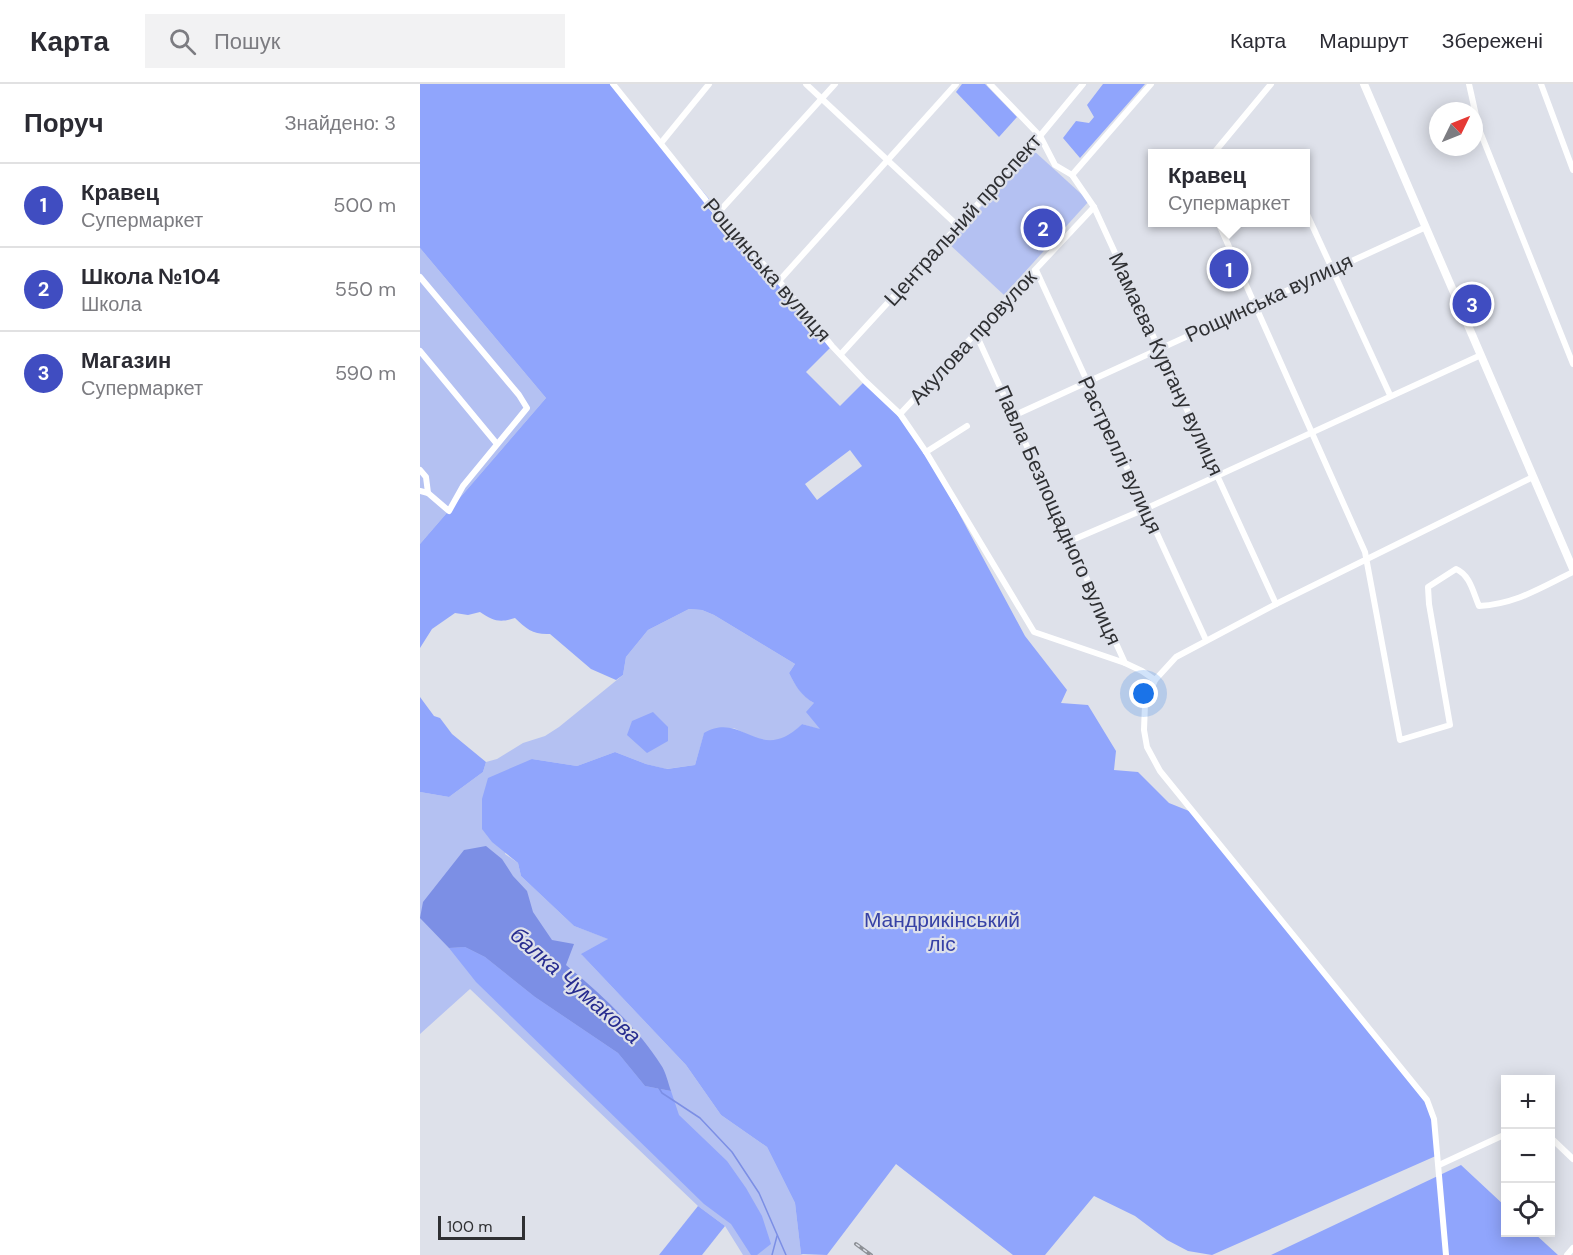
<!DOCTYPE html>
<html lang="uk">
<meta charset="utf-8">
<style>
:root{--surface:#fff;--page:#f2f2f3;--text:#2b2b33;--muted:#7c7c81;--line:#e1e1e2;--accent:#404dc1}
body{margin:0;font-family:"DM Sans",sans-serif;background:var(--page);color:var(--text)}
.controls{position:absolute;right:18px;bottom:18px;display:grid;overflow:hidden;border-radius:0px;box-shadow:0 3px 15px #0003}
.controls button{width:54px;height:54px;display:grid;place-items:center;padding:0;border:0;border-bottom:2px solid var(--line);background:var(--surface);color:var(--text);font:30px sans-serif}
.compass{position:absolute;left:1009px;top:18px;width:54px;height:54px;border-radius:50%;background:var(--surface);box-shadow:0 3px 15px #0003;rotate:47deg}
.scale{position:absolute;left:18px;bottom:15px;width:87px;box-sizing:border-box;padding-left:6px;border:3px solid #2f3033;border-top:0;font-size:16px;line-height:21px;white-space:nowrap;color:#2f3033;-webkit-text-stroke:4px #dee1ea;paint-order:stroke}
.you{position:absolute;left:724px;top:610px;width:21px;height:21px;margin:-15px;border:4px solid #fff;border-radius:50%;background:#1a73e8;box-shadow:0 0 0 9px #1a73e833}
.badge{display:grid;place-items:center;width:39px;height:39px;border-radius:50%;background:var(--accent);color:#fff;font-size:20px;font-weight:700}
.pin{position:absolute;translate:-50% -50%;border:3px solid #fff;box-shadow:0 2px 6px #0006}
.popup{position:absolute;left:728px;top:65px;width:162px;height:78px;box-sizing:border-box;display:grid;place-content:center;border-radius:0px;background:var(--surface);filter:drop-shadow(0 2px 4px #0005);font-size:20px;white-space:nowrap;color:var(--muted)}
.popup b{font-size:22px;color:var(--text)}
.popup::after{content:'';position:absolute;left:50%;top:100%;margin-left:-12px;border:12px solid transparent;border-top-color:var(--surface)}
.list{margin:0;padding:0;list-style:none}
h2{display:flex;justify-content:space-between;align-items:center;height:78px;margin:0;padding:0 24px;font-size:26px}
h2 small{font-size:20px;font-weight:400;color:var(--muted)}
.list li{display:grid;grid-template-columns:39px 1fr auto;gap:18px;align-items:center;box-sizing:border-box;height:84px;padding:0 24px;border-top:2px solid var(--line)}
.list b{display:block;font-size:22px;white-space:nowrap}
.list p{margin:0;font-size:20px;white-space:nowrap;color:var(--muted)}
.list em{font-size:20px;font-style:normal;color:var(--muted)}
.icon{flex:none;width:33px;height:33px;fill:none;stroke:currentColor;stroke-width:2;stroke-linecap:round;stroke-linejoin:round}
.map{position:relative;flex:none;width:1153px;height:1171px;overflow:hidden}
header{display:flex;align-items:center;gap:36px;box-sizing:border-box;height:84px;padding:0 30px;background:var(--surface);border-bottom:2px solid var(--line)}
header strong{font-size:28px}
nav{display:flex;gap:33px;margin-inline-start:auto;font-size:21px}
.search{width:420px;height:54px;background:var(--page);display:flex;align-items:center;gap:15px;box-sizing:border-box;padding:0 21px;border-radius:0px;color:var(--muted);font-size:22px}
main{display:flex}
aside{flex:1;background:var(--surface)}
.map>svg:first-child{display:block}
.green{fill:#b4c1f2}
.forest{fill:#90a5fc;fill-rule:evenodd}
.water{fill:#7c8fe5}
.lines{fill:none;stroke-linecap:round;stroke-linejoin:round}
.stream{stroke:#7c8fe5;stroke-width:1.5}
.minor{stroke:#fff;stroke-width:6}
.secondary{stroke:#fff;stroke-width:8}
.rail-casing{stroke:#8d9096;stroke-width:4}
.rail{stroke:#dee1ea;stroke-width:1.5;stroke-dasharray:4.5;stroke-linecap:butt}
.labels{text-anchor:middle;stroke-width:4.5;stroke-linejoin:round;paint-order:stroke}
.street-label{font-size:21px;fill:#2f3033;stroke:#dee1ea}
.park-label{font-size:21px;fill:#3742a6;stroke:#dee1ea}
.water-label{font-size:22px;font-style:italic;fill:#272c8f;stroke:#dee1ea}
</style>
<header>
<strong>Карта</strong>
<div class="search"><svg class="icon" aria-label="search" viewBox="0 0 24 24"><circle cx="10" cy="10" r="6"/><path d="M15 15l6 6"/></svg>Пошук</div>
<nav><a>Карта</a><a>Маршрут</a><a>Збережені</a></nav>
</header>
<main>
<aside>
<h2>Поруч<small>Знайдено: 3</small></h2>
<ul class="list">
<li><span class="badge">1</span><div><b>Кравец</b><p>Супермаркет</p></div><em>500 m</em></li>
<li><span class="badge">2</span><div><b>Школа №104</b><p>Школа</p></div><em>550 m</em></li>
<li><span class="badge">3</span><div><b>Магазин</b><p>Супермаркет</p></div><em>590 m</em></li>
</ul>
</aside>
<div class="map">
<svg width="1153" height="1171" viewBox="0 0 1153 1171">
<rect width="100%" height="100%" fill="#dee1ea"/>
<g class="green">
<polygon points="613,66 669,117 584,211 528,159"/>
<polygon points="0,164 126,314 0,460"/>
<path d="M269,525L282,526L294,531L375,580L369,589C375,601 382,612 394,619L401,646L382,640L370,652L351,658L336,655L314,644L284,650L275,681L246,685L226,680L195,668L157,682L112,675L85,770L98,779L101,792L154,842L189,855L162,871L266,981L301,1031L347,1063L375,1119L381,1170L383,1171H323L305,1142L278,1122L50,905L0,950V708L29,713L63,688L66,678L77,675L103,659L125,652L139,643L203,591L206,573L228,546Z"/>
</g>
<g class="forest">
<path d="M0,0H193L412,262L386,288L420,322L445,297L468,318L506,368L605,552L647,606L641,619L668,621L696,667L694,686L718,688L749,719L774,729L1011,1025L1018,1071L792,1171L768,1167L747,1156L715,1132L674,1112L625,1171H593L476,1080L407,1171L381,1170L375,1119L347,1063L301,1031L266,981L161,870L188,855L154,842L101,792L98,779L72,758L62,745V715L68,694L112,675L157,682L195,668L226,680L247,685L275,681L284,649C323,626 339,682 382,640L400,645L386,628L394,619C381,612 375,601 369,589L375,580L294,531L282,526L269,525L228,546L206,573L203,591L196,596L171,585L130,550C114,551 106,545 95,534C80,539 73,537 60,528L48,531L35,529L12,545L0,564V460L126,314L0,164ZM430,366L442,382L397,416L385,400Z"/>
<polygon points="542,0 565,0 597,33 579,53 536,8"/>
<polygon points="683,0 725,0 660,74 643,54 656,37 669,39 674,33 667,21"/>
<polygon points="0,613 14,632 20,634 32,650 66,678 63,688 29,713 0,708"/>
<polygon points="233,628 248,643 248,657 227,669 207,651 212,637"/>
<polygon points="45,863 65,873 115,913 198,969 225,1002 251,1007 259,1031 307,1077 326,1104 342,1132 351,1160 337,1171 331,1171 311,1140 284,1120 56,898 29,864"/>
<polygon points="1041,1081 1085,1122 1086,1148 1114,1149 1138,1171 851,1171"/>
<polygon points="278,1122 305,1142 282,1171 239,1171"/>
</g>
<path class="water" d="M66,762L82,775L93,792L107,807L113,828L132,856L154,860L146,881C181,910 217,943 241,981C246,988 248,999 251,1007L225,1002L198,969L115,913L65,873L45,863L29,864L0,834L3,818L44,766Z"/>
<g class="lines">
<g class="stream">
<polyline points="239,1004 242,1009 280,1034 312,1068 339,1109 366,1171"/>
<polyline points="352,1171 357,1152"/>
</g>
<g class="minor">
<polyline points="193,0 297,130 359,197 412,262 445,297 480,330 506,368 614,548 705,579"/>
<polyline points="386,0 538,142"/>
<polyline points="570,0 620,52 635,81 652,91 674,123 856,520"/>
<polyline points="1049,0 1059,45 1153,280"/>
<polyline points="1121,0 1153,86"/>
<polyline points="241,59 289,0"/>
<polyline points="793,70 851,0"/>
<polyline points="652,91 731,0"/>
<polyline points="886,128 970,311"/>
<polyline points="297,130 415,0"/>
<path d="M798,138L945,468L980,656L1030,641L1009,520L1008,503L1036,485C1050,491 1053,508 1059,522C1096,520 1120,504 1153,488"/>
<polyline points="616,186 786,556"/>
<polyline points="0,193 99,311 107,324 43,402 29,427 8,409 0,407"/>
<polyline points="359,197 536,0"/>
<polyline points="556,250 705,579 722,587 735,596"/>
<polyline points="0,267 77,360"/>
<polyline points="421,270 620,52 663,0"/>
<polyline points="480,330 674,123"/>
<polyline points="593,332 1006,143"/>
<polyline points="506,368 547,342"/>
<polyline points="0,386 6,393 8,409"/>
<polyline points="650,457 725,425 1061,271"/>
<polyline points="1130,1053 1153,1075"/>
<polyline points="1019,1081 1086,1050"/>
<polyline points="1026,1171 1014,1035 1007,1016 740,687 727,663 724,646 725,620 735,596 756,573 856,520 1113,393"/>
<polyline points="1147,1171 1153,1164"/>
</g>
<polyline class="secondary" points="944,0 1153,485"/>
<defs>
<polyline id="rail" points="436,1160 451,1171"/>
</defs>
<use href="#rail" class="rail-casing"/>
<use href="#rail" class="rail"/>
</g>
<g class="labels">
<g class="street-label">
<text transform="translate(543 136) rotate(-48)" y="7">Центральний проспект</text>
<text transform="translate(347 186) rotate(49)" y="7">Рощинська вулиця</text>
<text transform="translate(849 214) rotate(-25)" y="7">Рощинська вулиця</text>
<text transform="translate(553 253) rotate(-47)" y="7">Акулова провулок</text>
<text transform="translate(746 280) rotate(65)" y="7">Мамаєва Кургану вулиця</text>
<text transform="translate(700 371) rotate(65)" y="7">Растреллі вулиця</text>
<text transform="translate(638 431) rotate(66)" y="7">Павла Безпощадного вулиця</text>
</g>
<g class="park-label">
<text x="522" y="843">Мандрикінський<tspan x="522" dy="24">ліс</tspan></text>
</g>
<g class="water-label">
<text transform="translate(156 901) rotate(41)" y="8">балка Чумакова</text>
</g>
</g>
</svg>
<div class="controls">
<button>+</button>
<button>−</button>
<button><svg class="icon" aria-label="locate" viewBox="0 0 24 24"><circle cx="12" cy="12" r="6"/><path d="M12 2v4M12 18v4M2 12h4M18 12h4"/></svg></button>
</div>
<svg class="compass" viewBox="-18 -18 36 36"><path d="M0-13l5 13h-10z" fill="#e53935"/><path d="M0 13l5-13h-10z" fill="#7c7c81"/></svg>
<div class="scale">100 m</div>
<div class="you"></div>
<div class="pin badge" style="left:809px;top:185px">1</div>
<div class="popup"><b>Кравец</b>Супермаркет</div>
<div class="pin badge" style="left:623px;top:144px">2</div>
<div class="pin badge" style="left:1052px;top:220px">3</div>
</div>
</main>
